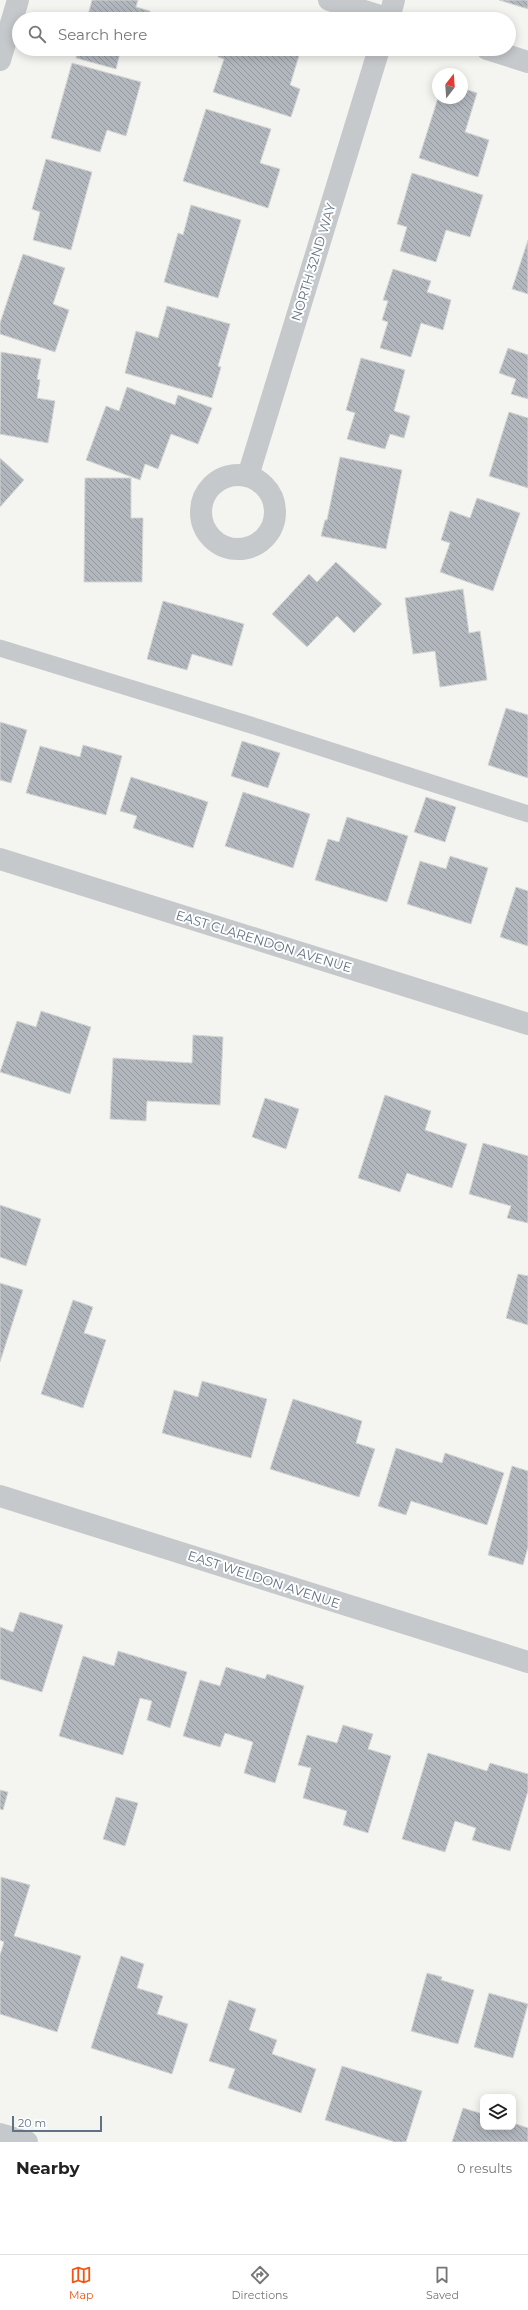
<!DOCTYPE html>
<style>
:root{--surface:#fff;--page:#f6f6f6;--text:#222;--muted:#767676;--line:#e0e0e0;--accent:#f35512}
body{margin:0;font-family:Montserrat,sans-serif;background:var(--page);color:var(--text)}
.controls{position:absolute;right:12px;bottom:12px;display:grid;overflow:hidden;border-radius:8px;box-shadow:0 2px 10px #0003}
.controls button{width:36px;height:36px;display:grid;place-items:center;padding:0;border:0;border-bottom:1px solid var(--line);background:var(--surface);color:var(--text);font:20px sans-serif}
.compass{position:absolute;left:432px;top:68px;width:36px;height:36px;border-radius:50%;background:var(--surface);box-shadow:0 2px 10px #0003;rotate:17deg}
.scale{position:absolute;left:12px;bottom:10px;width:90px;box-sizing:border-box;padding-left:4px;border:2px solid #617284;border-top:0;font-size:11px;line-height:14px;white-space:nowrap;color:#617284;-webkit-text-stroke:3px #fff;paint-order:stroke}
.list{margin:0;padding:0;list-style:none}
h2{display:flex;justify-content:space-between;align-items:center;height:52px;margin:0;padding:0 16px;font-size:17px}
h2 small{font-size:13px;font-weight:400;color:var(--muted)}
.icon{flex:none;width:22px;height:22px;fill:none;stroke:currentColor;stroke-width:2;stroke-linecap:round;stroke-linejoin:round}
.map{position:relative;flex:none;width:528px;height:2142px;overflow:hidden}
.search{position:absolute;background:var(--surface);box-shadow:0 2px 10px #0003;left:12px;right:12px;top:12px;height:44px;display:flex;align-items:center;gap:10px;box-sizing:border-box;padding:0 14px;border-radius:22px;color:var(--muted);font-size:15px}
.sheet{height:112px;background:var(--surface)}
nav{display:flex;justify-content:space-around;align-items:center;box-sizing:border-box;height:56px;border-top:1px solid var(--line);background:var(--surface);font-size:11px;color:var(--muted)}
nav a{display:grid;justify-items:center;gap:2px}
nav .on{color:var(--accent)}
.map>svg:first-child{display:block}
.building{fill:url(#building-back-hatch);stroke:#d5d6d3}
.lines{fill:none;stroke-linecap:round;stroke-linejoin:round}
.service{stroke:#c6c9cc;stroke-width:17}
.minor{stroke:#c6c9cc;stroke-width:22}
.labels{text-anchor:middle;stroke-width:4;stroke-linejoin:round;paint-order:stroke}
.street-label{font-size:13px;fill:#617284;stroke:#fff}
</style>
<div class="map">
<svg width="528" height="2142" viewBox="0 0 528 2142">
<defs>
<pattern id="building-back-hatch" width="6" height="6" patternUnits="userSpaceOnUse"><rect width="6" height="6" fill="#b1b7bd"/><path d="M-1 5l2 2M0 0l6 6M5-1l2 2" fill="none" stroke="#93999f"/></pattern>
</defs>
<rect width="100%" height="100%" fill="#f4f5f0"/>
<g class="building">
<polygon points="92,0 138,0 136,7 150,11 148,19 87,19"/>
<polygon points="499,0 528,0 528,9"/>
<polygon points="78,49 121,49 116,69 76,58"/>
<polygon points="220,49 301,49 290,85 300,89 291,117 213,92 224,59 218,57"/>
<polygon points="72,63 141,82 126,136 107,130 100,152 51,138"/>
<polygon points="462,88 477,93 465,132 489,140 478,177 419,158 438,98 462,98"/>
<polygon points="206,109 271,129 260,163 280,169 268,208 183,181"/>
<polygon points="46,159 92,172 71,250 33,240 40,212 32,209"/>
<polygon points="412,173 483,195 470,237 446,230 436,262 400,251 407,227 397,224"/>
<polygon points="191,205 241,220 218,298 164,282 178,233 183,235"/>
<polygon points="528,240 528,294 512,289"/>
<polygon points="23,254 65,268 53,304 69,310 55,352 0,334 0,323"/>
<polygon points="393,269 431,281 427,292 451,300 443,330 421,323 411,357 380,348 388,322 382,320 388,301 383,300"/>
<polygon points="167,306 230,324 218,366 221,367 212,398 125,373 136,331 158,338"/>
<polygon points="508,348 528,355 528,399 511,394 516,379 499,373"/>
<polygon points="1,352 41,359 37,379 40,380 37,398 55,401 48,443 0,434"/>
<polygon points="361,358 405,370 394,411 410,416 404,438 390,434 385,449 347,439 355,413 346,410"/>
<polygon points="127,387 175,405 178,395 212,408 198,444 171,434 158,469 145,464 140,480 86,460 106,406 119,411"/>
<polygon points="509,412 528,418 528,488 489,476"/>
<polygon points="340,457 402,470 386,549 321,536 325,520 327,520"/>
<polygon points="0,458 24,480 0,507"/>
<polygon points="85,478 131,478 131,518 143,518 142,582 84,582"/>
<polygon points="477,498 520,513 493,591 440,572 450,543 441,540 450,511 470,518"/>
<polygon points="336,562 382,604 354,633 337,616 307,647 272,614 309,574 317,582"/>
<polygon points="463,589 469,633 480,631 487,680 440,687 435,651 413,654 405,598"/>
<polygon points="163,601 244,624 232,666 192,654 187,670 147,659"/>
<polygon points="506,708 528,715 528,778 488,765"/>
<polygon points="0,722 27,730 11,783 0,780"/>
<polygon points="242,741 280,753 268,788 231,776"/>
<polygon points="83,745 122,756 106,815 26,793 40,746 80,757"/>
<polygon points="131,777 208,802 193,848 133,828 137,816 120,811"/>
<polygon points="243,792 310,814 293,868 225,846"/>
<polygon points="426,797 456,807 445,842 414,832"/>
<polygon points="347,817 408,836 387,902 315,880 328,839 339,842"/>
<polygon points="450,856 488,868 471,924 407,904 420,861 446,869"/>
<polygon points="516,887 528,891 528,946 500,937"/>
<polygon points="41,1011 91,1027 70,1094 0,1072 17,1021 36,1027"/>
<polygon points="193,1035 223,1037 220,1105 147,1101 146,1121 110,1119 113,1058 192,1063"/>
<polygon points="385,1095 431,1111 425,1130 467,1144 452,1188 407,1173 400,1192 358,1178"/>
<polygon points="265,1098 299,1109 286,1149 252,1137"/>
<polygon points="483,1143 528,1156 528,1223 507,1218 511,1206 469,1194"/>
<polygon points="0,1205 41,1219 26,1266 0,1257"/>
<polygon points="518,1274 528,1276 528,1325 506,1318"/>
<polygon points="0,1283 23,1290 0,1362"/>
<polygon points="73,1300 93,1307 84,1333 106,1340 83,1408 41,1394"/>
<polygon points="202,1381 267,1399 251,1458 162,1433 174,1390 198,1397"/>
<polygon points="293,1399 362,1421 356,1443 375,1449 359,1497 270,1469"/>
<polygon points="396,1448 442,1463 445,1453 504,1473 487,1525 411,1501 406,1515 378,1506"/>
<polygon points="512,1466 528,1471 528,1547 523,1565 488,1555"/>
<polygon points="20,1612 63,1625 42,1692 0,1679 0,1627 13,1632"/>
<polygon points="118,1651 187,1672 170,1728 147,1720 152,1701 140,1698 123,1755 59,1736 83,1656 114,1666"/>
<polygon points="226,1667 265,1679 267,1674 304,1686 275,1783 244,1773 253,1742 225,1733 220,1747 183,1736 200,1680 220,1686"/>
<polygon points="343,1725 373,1734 368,1749 391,1756 368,1833 343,1825 347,1811 303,1798 311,1768 298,1765 307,1735 337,1743"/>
<polygon points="428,1753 487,1771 490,1763 528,1774 528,1791 510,1851 472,1840 476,1828 455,1821 445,1852 402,1839"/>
<polygon points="0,1790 8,1792 3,1810 0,1809"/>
<polygon points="116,1797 138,1803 125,1846 103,1839"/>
<polygon points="1,1877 30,1885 14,1936 81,1956 57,2032 0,2014 0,1955 4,1942 0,1940"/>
<polygon points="121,1956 144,1964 137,1988 163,1996 157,2014 188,2024 172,2074 91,2048"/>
<polygon points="427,1973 442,1977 441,1980 474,1990 458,2044 411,2031"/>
<polygon points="489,1993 528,2004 513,2058 474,2047"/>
<polygon points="229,2000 256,2009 249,2030 277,2040 272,2054 316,2069 301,2113 228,2088 235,2069 209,2061"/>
<polygon points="342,2066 422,2091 406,2142 395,2142 325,2120"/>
<polygon points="463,2108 483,2114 483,2127 513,2127 513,2123 528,2128 528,2142 452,2142"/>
</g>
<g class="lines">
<polyline class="service" points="0,648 257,727 528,814"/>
<g class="minor">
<polyline points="329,0 390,19"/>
<polyline points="389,19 394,0"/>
<polyline points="487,49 528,62"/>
<polyline points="0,60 18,0"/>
<circle cx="238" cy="512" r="37"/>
<polyline points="248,476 379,49"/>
<polyline points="0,859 528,1024"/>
<polyline points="0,1496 528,1662"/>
<polyline points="0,2134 27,2142"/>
</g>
</g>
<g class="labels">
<g class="street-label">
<text transform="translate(313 262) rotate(-73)" y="5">NORTH 32ND WAY</text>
<text transform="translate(264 941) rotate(17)" y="5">EAST CLARENDON AVENUE</text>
<text transform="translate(264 1579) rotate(18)" y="5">EAST WELDON AVENUE</text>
</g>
</g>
</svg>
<div class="controls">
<button><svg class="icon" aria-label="layers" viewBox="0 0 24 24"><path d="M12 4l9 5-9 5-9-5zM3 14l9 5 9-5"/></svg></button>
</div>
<svg class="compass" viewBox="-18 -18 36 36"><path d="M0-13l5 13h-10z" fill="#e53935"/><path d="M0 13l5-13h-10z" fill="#767676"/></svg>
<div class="scale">20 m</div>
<div class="search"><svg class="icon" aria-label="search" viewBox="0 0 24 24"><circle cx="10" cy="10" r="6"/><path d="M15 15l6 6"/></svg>Search here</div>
</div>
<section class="sheet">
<h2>Nearby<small>0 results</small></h2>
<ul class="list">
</ul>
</section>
<nav>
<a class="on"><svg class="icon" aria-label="map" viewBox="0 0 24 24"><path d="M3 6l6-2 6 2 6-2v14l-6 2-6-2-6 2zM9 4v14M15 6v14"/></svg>Map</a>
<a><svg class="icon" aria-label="directions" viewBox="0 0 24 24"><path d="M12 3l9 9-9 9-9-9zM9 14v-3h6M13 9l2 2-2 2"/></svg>Directions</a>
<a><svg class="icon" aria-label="saved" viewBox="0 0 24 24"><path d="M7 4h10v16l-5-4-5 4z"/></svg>Saved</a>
</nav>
